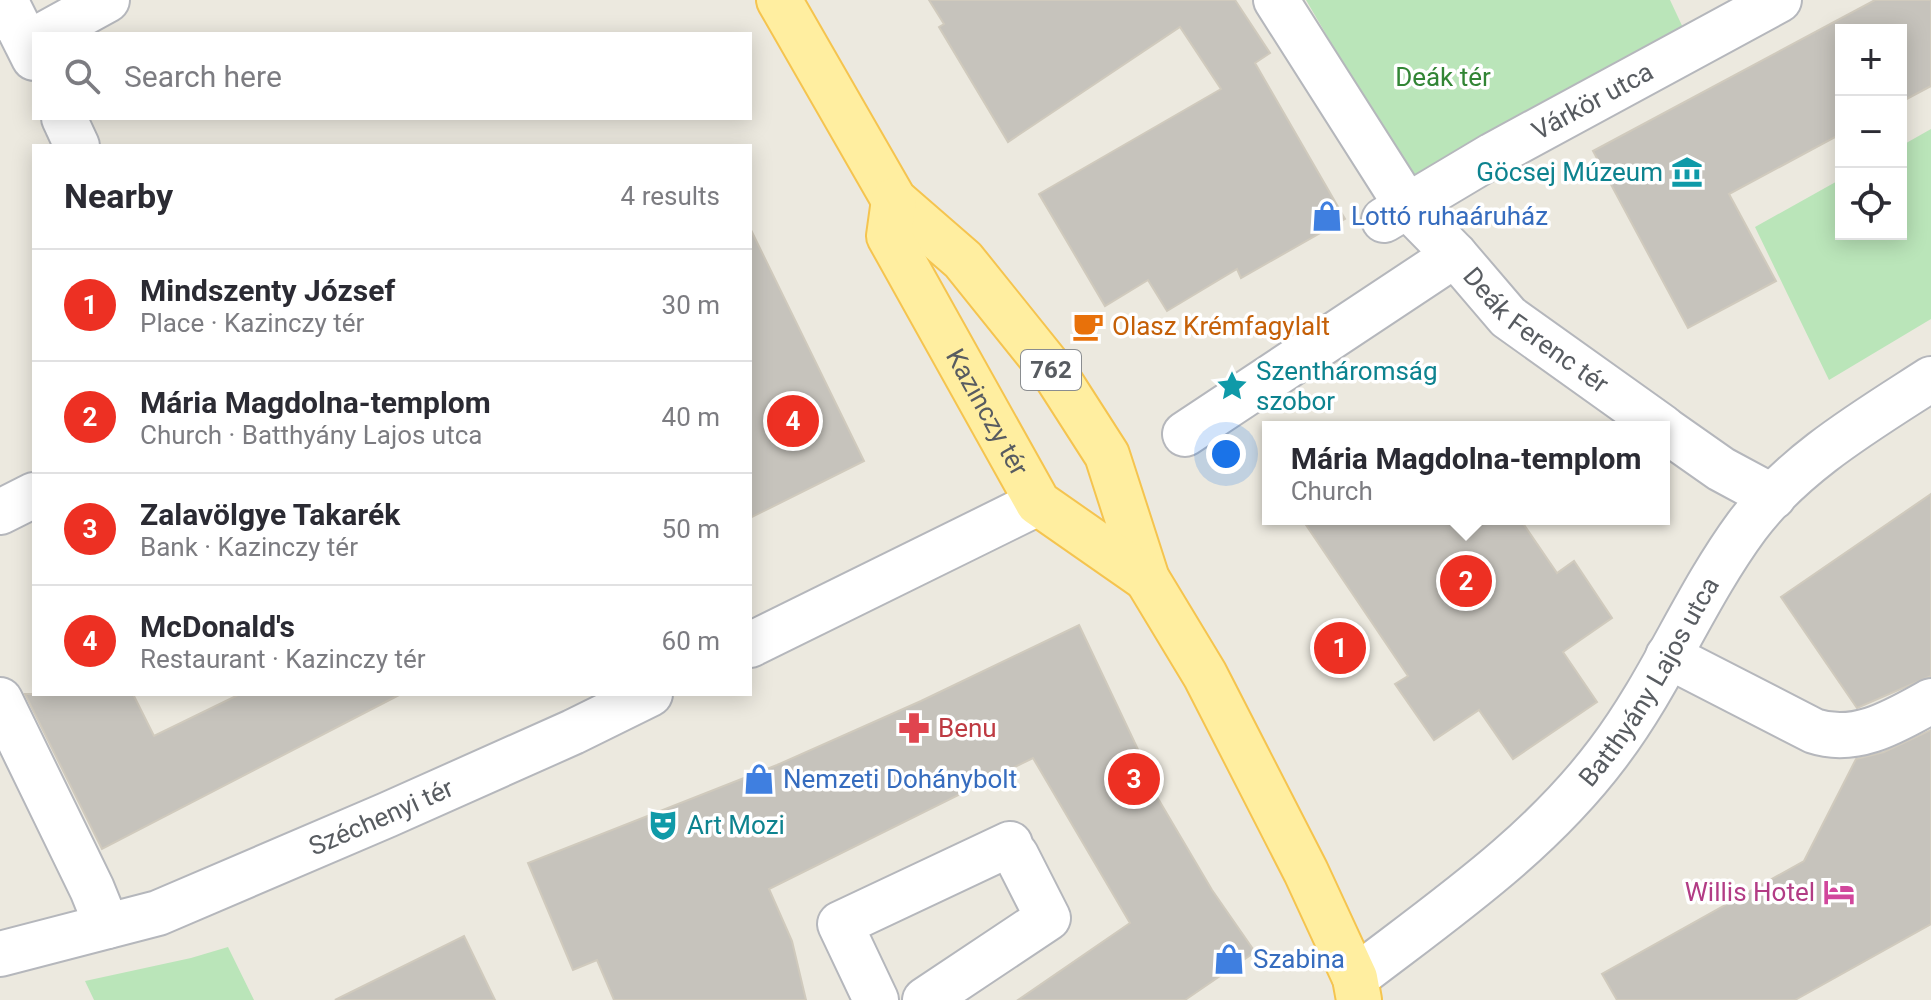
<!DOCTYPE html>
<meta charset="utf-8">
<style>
:root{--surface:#fff;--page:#f2f2f3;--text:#2b2b33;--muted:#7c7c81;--line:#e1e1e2;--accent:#ed3023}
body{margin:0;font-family:Roboto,sans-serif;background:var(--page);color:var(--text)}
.controls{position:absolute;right:24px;top:24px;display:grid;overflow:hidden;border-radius:0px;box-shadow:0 4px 20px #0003}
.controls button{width:72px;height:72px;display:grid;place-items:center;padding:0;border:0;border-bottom:2px solid var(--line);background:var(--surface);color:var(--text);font:40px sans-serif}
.you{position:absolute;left:1226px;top:454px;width:28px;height:28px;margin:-20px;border:6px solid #fff;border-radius:50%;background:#1a73e8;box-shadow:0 0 0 12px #1a73e833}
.badge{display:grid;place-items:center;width:52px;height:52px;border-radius:50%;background:var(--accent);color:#fff;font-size:26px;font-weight:700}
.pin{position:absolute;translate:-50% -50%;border:4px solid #fff;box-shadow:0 2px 8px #0006}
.popup{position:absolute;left:1262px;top:421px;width:408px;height:104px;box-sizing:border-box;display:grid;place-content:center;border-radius:0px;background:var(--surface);filter:drop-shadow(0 2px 6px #0005);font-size:26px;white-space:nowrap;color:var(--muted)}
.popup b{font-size:30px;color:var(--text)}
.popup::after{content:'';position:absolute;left:50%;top:100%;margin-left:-16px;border:16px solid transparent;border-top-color:var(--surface)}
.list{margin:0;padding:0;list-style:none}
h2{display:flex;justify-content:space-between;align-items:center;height:104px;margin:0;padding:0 32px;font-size:34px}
h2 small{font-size:26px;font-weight:400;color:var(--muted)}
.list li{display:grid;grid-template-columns:52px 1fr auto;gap:24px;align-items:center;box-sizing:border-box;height:112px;padding:0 32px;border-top:2px solid var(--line)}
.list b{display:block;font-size:30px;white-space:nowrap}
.list p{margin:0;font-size:26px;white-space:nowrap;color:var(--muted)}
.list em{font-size:26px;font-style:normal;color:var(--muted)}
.icon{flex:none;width:44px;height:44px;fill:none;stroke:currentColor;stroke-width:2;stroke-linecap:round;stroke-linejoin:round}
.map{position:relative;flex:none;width:1931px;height:1000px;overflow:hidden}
.search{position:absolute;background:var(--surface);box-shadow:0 4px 20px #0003;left:32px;top:32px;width:720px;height:88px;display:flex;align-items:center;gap:20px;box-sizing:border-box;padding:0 28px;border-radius:0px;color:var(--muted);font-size:30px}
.panel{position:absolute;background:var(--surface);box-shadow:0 4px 20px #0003;left:32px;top:144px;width:720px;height:552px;border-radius:0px}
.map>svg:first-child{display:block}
.green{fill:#bae5b9}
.building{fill:#c6c3bc;stroke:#d0cabd;stroke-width:2}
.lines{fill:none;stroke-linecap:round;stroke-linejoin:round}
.minor-casing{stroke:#b5b7bc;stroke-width:48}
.major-casing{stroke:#f5c44f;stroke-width:48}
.minor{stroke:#fff;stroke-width:44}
.major{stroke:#ffeea0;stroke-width:44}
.labels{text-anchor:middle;stroke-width:7;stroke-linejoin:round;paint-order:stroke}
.shield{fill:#fff;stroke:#8a8d90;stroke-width:2}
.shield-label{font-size:24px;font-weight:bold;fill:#585c61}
.park-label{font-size:26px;fill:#328535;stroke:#fff}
.street-label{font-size:26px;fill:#585c61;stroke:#fff}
.culture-label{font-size:26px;fill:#0d838f;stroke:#fff;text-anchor:start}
.shop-label{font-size:26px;fill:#366cbe;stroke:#fff;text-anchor:start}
.food-label{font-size:26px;fill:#c56008;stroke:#fff;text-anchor:start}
.health-label{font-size:26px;fill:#be3a42;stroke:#fff;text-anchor:start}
.hotel-label{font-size:26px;fill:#b23c85;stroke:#fff;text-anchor:end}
</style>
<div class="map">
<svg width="1931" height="1000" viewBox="0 0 1931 1000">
<rect width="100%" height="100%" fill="#ece9df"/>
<g class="green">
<polygon points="1306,0 1670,0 1685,32 1413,183"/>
<polygon points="1931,129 1931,319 1829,380 1755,227 1841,179 1841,234 1901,234 1901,146"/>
<polygon points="228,947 254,1000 94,1000 85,981 191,958"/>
</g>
<g class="building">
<polygon points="929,0 1235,0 1270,53 1255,63 1345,219 1241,278 1237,269 1167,311 1148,280 1105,306 1039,194 1221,89 1180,27 1008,142 939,27 944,24"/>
<polygon points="1875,0 1931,0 1931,86 1901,102 1901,30 1841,30 1841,134 1729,194 1776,281 1688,328 1593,151"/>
<polygon points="750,228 864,461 750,518"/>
<polygon points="1931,494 1931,676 1857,708 1781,597"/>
<polygon points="1302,519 1520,519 1557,573 1574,561 1612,618 1563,652 1597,702 1513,759 1479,710 1434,740 1395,684 1408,676"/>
<polygon points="1079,625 1143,760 1137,763 1212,890 1255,952 1185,1000 1018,1000 1130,923 1033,758 769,889 792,941 806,1000 614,1000 597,960 573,970 528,863 777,765 921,701"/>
<polygon points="25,694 133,694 154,736 240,694 401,694 102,849"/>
<polygon points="1931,730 1931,924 1795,1000 1617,1000 1602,974 1804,861 1856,759 1884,752"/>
<polygon points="464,936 495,1000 335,1000"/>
</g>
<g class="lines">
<defs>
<g id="minor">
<polyline points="5,0 34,58"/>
<path id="s1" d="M1276,0L1407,206L1455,255L1508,317L1662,427"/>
<polyline points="45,34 107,0"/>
<polyline points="64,118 77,146"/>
<path id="s2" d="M1384,220L1493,155L1779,0"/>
<polyline points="1664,429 1721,469 1773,497"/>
<polyline points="1185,434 1455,255"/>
<polyline points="0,512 34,495"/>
<polyline points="750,645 1038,503"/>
<path d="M1668,656L1814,731C1856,745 1895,721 1931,701"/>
<polyline points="0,700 92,889 107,926"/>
<path id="s3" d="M0,954L158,913L387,815L573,732L650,694"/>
<path id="s4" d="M1355,978C1445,909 1539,845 1608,753C1662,682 1694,598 1747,526C1794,463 1866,421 1931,379"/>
<polyline points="876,1000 840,924 1010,844"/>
<polyline points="925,1000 1048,918 1016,855"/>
</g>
<g id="major">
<polyline points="779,0 894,200 963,260 1057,377 1107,455 1147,579 1205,675 1306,872 1355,978 1359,1000"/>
<path id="s5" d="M894,200L889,236L1038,503L1147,579"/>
</g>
</defs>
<use href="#minor" class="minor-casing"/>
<use href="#major" class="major-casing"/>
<use href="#minor" class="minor"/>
<use href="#major" class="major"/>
</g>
<defs>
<symbol id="museum-bare" viewBox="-9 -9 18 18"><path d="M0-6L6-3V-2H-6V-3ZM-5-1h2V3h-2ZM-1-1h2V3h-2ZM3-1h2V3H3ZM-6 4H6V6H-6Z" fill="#0f9aa8" stroke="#fff" stroke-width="2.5" paint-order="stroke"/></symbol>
<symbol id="shop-bare" viewBox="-9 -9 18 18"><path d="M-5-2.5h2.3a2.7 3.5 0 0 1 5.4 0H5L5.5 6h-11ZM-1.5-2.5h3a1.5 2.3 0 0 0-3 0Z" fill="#3f7fe0" stroke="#fff" stroke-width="2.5" paint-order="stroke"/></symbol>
<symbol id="cafe-bare" viewBox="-9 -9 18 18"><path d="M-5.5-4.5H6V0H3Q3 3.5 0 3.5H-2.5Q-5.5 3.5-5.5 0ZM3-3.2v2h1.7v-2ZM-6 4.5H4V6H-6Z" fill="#e8710a" stroke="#fff" stroke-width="2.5" paint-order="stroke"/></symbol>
<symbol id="sight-bare" viewBox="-9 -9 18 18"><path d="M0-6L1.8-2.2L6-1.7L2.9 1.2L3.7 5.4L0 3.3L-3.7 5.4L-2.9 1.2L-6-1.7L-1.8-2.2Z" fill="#0f9aa8" stroke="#fff" stroke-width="2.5" paint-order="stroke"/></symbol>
<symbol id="pharmacy-bare" viewBox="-9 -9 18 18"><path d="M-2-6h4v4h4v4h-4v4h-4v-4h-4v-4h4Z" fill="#e0444e" stroke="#fff" stroke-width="2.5" paint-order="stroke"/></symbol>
<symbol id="theatre-bare" viewBox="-9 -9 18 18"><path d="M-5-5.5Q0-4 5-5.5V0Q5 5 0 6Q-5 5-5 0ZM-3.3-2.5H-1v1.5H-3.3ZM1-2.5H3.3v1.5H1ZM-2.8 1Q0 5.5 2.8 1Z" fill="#0f9aa8" stroke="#fff" stroke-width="2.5" paint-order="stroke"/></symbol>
<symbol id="hotel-bare" viewBox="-9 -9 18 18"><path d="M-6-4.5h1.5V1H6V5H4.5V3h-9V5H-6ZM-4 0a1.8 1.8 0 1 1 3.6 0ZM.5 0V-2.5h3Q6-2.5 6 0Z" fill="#d1479c" stroke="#fff" stroke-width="2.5" paint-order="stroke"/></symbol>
</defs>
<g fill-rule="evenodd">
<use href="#museum-bare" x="1665" y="150" width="44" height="44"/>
<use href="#shop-bare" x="1305" y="194" width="44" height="44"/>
<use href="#cafe-bare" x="1066" y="304" width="44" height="44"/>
<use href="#sight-bare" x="1210" y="364" width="44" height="44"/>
<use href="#pharmacy-bare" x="892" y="706" width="44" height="44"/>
<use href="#shop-bare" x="737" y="757" width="44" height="44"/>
<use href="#theatre-bare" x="641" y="803" width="44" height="44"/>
<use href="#hotel-bare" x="1817" y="870" width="44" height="44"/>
<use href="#shop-bare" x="1207" y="937" width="44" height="44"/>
</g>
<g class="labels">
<rect class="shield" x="1021" y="350" width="60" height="40" rx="6"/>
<g class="shield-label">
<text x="1051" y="378">762</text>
</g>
<g class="park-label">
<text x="1443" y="86">Deák tér</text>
</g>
<g class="street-label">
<text dy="9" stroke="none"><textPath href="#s2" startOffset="240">Várkör utca</textPath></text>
<text dy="9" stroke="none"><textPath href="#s1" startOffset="424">Deák Ferenc tér</textPath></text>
<text dy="9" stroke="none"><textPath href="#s5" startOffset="238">Kazinczy tér</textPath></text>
<text dy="9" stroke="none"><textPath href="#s4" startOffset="422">Batthyány Lajos utca</textPath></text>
<text dy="9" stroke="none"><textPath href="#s3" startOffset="406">Széchenyi tér</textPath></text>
</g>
<g class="culture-label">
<text x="1663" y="181" text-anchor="end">Göcsej Múzeum</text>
<text x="1256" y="380">Szentháromság<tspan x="1256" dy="30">szobor</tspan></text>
<text x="687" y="834">Art Mozi</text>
</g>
<g class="shop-label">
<text x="1351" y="225">Lottó ruhaáruház</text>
<text x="783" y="788">Nemzeti Dohánybolt</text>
<text x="1253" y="968">Szabina</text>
</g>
<g class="food-label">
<text x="1112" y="335">Olasz Krémfagylalt</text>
</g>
<g class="health-label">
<text x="938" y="737">Benu</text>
</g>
<g class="hotel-label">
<text x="1815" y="901">Willis Hotel</text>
</g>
</g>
</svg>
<div class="controls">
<button>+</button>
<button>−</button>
<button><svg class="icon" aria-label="locate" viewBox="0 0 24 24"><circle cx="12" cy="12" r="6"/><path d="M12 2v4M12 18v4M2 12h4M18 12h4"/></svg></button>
</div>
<div class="you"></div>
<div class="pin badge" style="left:1340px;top:648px">1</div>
<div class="pin badge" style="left:1466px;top:581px">2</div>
<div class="popup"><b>Mária Magdolna-templom</b>Church</div>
<div class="pin badge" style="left:1134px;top:779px">3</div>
<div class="pin badge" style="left:793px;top:421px">4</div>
<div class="search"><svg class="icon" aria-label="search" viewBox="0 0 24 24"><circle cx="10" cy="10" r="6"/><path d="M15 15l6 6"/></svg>Search here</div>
<section class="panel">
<h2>Nearby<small>4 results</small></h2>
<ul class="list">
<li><span class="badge">1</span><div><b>Mindszenty József</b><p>Place · Kazinczy tér</p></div><em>30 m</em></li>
<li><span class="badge">2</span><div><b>Mária Magdolna-templom</b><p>Church · Batthyány Lajos utca</p></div><em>40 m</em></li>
<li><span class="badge">3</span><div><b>Zalavölgye Takarék</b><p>Bank · Kazinczy tér</p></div><em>50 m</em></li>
<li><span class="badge">4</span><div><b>McDonald's</b><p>Restaurant · Kazinczy tér</p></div><em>60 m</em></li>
</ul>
</section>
</div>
